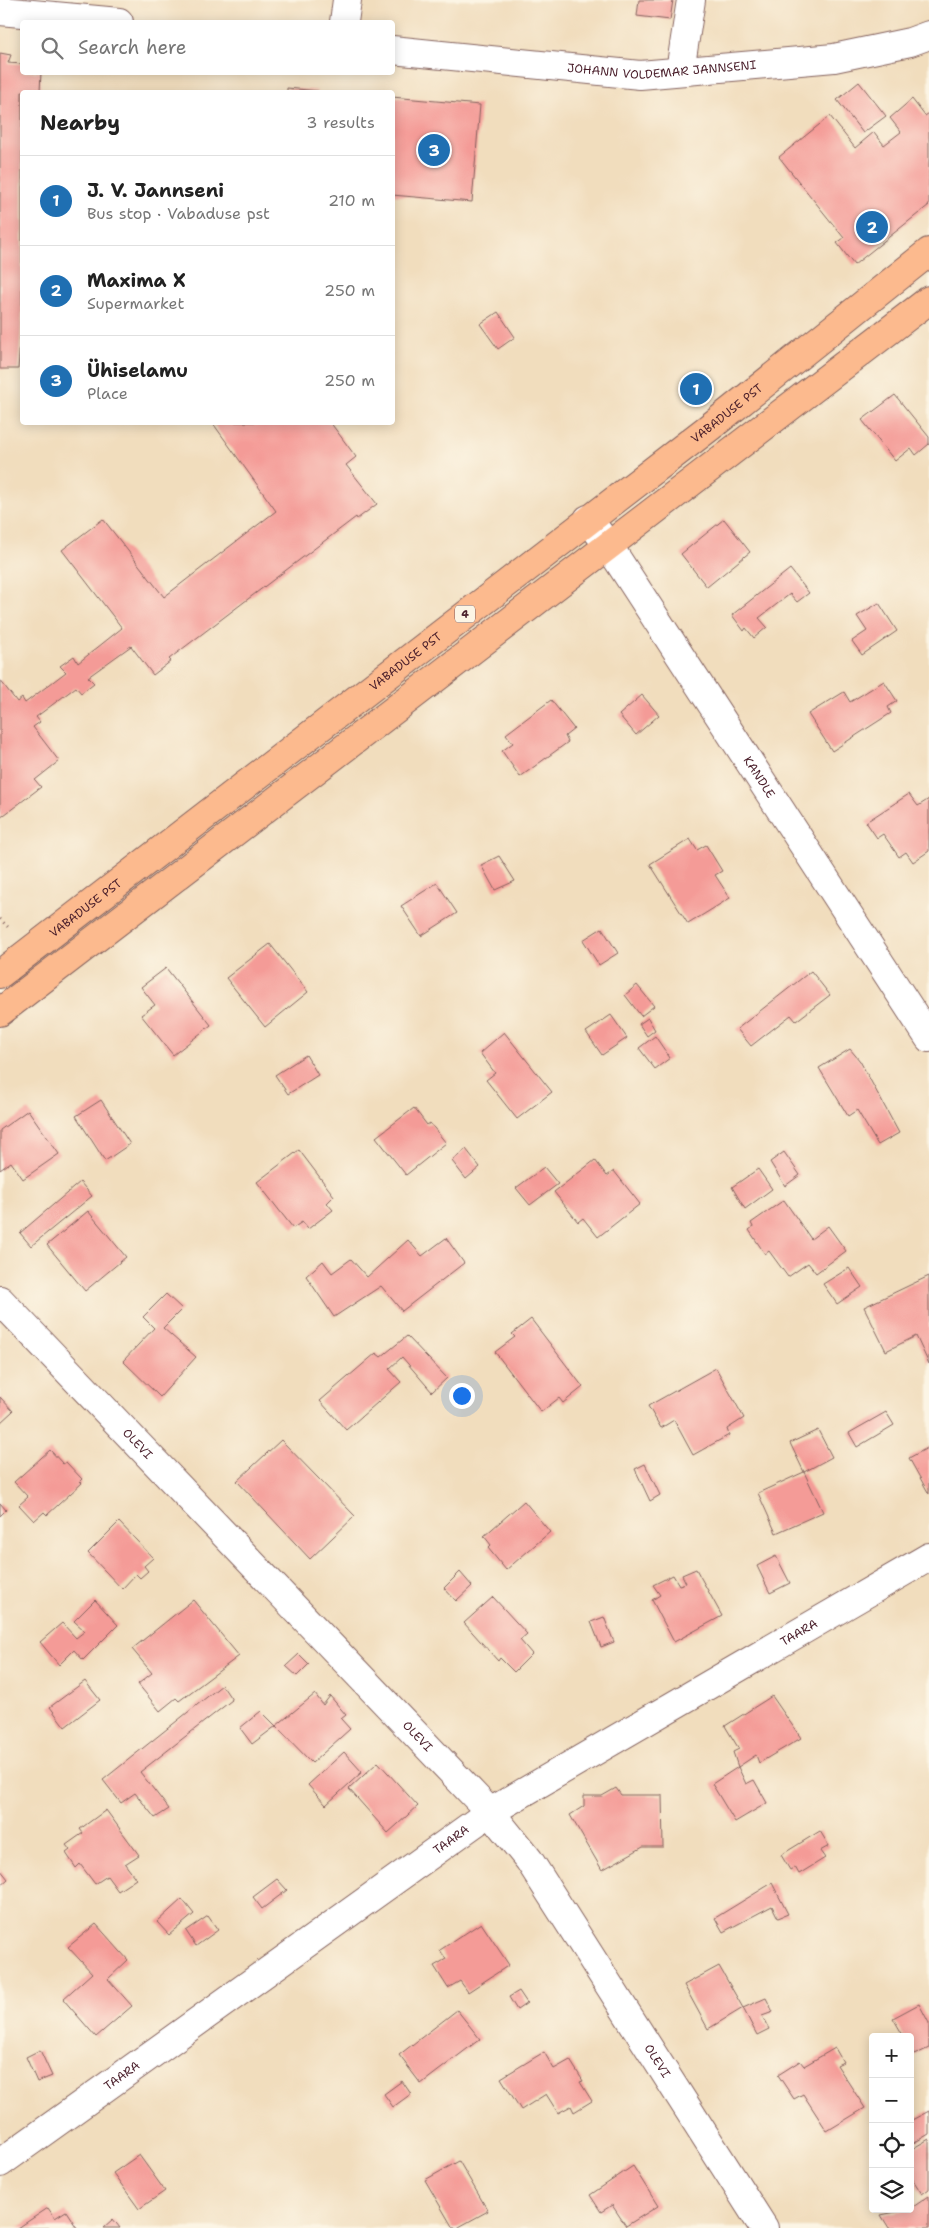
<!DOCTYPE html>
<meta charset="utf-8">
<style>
:root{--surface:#fff;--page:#f6f6f6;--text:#222;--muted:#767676;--line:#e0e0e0;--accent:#1f6fb2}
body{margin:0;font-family:"Shantell Sans",sans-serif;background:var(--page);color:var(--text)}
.controls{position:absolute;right:15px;bottom:15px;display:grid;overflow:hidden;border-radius:5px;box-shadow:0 2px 12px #0003}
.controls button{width:45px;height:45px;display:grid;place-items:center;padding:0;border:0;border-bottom:1px solid var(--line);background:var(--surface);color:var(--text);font:25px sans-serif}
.you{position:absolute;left:461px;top:1395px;width:18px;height:18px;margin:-12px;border:4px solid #fff;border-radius:50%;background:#1a73e8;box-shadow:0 0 0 8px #1a73e833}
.badge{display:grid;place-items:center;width:32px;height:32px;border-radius:50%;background:var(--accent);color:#fff;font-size:16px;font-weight:700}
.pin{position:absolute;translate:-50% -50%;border:2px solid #fff;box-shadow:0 1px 5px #0006}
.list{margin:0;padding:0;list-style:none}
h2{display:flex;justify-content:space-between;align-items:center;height:65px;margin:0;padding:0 20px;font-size:21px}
h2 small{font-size:16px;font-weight:400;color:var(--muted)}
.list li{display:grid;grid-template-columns:32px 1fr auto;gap:15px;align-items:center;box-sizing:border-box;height:90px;padding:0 20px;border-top:1px solid var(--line)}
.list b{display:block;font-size:19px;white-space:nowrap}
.list p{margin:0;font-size:16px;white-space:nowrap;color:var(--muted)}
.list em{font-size:16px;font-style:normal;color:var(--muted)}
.icon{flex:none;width:28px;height:28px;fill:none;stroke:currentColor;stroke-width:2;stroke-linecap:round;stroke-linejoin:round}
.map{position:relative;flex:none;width:929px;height:2228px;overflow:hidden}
.search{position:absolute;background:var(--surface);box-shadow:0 2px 12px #0003;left:20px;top:20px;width:375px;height:55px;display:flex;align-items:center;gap:12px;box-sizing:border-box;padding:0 18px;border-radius:5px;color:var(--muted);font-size:19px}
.panel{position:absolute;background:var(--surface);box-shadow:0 2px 12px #0003;left:20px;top:90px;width:375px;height:335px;border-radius:5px}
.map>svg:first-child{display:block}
.building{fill:#f49b97}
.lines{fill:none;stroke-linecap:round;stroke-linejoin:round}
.minor-casing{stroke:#84625e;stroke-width:30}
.highway-casing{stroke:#84625e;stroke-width:30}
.path{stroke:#84625e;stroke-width:3;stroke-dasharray:1 4;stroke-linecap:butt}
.minor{stroke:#fff;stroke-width:28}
.highway{stroke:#fcba8e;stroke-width:28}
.labels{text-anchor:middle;stroke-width:4;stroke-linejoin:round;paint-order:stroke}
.shield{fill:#fcf5e5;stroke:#7f5f63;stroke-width:1}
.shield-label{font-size:11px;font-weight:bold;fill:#4a1f2b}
.street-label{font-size:12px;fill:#4a1f2b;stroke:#fcf5e5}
</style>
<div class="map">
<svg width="929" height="2228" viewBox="0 0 929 2228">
<rect width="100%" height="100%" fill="#fcf5e5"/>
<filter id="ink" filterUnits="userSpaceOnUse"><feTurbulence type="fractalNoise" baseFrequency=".02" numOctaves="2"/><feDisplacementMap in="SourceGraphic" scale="10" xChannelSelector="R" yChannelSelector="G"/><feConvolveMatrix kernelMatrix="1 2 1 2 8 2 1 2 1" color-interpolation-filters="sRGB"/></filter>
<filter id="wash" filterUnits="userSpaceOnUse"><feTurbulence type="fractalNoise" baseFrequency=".0096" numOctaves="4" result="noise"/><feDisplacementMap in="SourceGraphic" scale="20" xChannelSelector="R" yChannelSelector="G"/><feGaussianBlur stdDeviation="1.12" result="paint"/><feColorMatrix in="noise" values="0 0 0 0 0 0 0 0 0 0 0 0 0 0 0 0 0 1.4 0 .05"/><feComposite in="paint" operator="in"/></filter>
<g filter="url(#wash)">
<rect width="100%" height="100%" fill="#f1ddbd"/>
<g id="blocks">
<g class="building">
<polygon points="639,0 673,0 670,20 637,16"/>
<polygon points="0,53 11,55 8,63 22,64 22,72 41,72 40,92 22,92 22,316 18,369 0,369"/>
<polygon points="859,82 886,116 863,133 837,100"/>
<polygon points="287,88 318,91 318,92 287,92"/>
<polygon points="392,97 480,105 472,202 392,195"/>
<polygon points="912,99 925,116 929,113 929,205 854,265 837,243 844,238 779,157 830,116 855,148 874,132 884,145 901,132 890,118"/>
<polygon points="498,312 515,337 498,349 480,324"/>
<polygon points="895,395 929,437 929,444 916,455 911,448 895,461 862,420"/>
<polygon points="212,422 330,422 356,457 346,465 377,504 357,519 356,517 169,659 171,661 153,675 131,646 88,677 94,683 81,693 76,687 36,717 40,722 33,727 59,761 35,780 41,787 0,818 0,680 17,702 22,698 25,703 66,672 60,666 74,656 78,663 122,628 62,550 103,519 164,597 276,511"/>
<polygon points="724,519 750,552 707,587 681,554"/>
<polygon points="790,569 809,593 797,602 790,594 759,618 767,627 754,638 746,628 744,631 732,615"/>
<polygon points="879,603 897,631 862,655 852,641 867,631 857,616"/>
<polygon points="884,681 897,701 888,707 891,713 832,751 808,714 844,692 850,702"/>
<polygon points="642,695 659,715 636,735 619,715"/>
<polygon points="551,700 574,729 565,736 568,742 520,777 502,751 513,743 506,734"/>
<polygon points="909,794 918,806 929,799 929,851 913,862 906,852 899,857 883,834 877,838 866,822"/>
<polygon points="690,839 697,850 706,845 722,871 715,875 730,898 688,924 650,864"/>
<polygon points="499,856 515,881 495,890 481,865"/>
<polygon points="437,883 457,913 421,936 401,906"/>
<polygon points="602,928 618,953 599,965 583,940"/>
<polygon points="270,944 308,992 265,1027 226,978"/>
<polygon points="166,968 211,1025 173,1055 141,1015 155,1005 141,987"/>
<polygon points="811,971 830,995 796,1021 791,1015 751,1046 737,1029"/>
<polygon points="637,985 654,1006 641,1016 625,995"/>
<polygon points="611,1015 627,1038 602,1055 586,1032"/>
<polygon points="648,1018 655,1030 647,1036 639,1024"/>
<polygon points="504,1032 552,1092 517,1119 486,1080 495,1073 480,1053"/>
<polygon points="655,1036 670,1058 655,1069 639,1048"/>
<polygon points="850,1049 860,1061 899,1133 878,1145 857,1110 848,1116 819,1068"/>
<polygon points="306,1055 318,1075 288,1094 275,1075"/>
<polygon points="101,1100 130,1144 105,1161 76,1116"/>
<polygon points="414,1108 427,1125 430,1123 446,1143 406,1175 376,1137"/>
<polygon points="28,1110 59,1154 23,1179 11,1162 0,1170 0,1130"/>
<polygon points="466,1149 480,1167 466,1179 452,1161"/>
<polygon points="299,1150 334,1196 327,1203 333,1210 308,1229 302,1222 293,1228 257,1182"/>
<polygon points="784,1152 800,1175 785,1186 770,1162"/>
<polygon points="595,1160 607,1176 614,1171 640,1204 598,1237 583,1218 578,1222 554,1192"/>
<polygon points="544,1167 558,1184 530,1205 516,1188"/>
<polygon points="758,1169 772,1189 745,1209 732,1187"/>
<polygon points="80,1182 92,1196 31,1246 20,1233"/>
<polygon points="784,1200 811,1239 828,1226 846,1251 816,1273 808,1263 788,1277 769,1251 765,1254 749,1230 753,1227 751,1223"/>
<polygon points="88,1211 126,1257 85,1291 47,1245"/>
<polygon points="446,1238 464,1263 402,1311 381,1286 334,1317 306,1276 323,1261 332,1273 351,1259 367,1277 408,1240 422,1256"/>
<polygon points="849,1268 862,1287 837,1304 823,1284"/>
<polygon points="929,1276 929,1364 916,1336 886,1351 864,1307"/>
<polygon points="166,1294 182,1309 163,1328 196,1357 160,1397 123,1361 154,1328 143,1317"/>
<polygon points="531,1319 583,1387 563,1403 559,1398 541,1412 495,1352 515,1337 512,1334"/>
<polygon points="407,1336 447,1378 432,1392 402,1357 389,1369 401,1382 346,1430 320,1401 376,1353 381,1357"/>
<polygon points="716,1368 744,1418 727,1429 729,1435 693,1455 674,1420 661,1428 648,1406"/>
<polygon points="0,1397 13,1411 0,1423"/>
<polygon points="886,1412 894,1425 857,1447 849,1433"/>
<polygon points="818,1430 832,1457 804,1472 790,1443"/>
<polygon points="281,1440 355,1516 310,1559 237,1481"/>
<polygon points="929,1447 929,1494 909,1458"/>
<polygon points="50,1450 63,1464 66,1462 82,1479 80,1481 82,1483 47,1515 44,1512 34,1521 19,1505 28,1497 14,1482"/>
<polygon points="645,1464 660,1495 650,1501 635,1469"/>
<polygon points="804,1472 823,1512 776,1533 758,1493"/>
<polygon points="524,1501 550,1532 506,1570 488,1548 491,1545 484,1536"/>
<polygon points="0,1503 6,1510 0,1516"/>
<polygon points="119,1522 153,1558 144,1566 148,1571 140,1578 136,1574 122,1589 88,1553"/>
<polygon points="776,1556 790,1583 770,1593 757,1566"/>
<polygon points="696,1569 722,1616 674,1642 652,1600 660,1595 653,1585 673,1575 679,1585 686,1583 682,1575"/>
<polygon points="460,1572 472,1586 456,1601 444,1588"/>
<polygon points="493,1597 527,1634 520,1640 532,1654 514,1672 500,1658 498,1661 464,1623"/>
<polygon points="95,1600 118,1625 83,1660 74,1650 59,1665 40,1642 62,1623 76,1638 85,1631 74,1621"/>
<polygon points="193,1600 239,1656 179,1701 176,1698 160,1711 138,1684 152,1673 132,1649"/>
<polygon points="604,1617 614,1642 601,1647 591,1622"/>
<polygon points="299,1654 309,1664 297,1676 286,1666"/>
<polygon points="85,1681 100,1700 65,1727 50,1707"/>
<polygon points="222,1685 232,1700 140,1772 169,1809 155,1818 135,1793 121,1803 103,1780"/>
<polygon points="315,1694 323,1705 330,1696 346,1715 341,1719 350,1729 312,1763 276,1726"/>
<polygon points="772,1696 801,1738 759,1763 756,1755 738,1767 733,1752 739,1749 725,1726"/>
<polygon points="261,1711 276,1726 252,1744 240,1728"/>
<polygon points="344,1752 362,1772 326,1805 308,1785"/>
<polygon points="378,1762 418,1806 388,1833 349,1789"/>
<polygon points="738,1767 746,1784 754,1780 767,1803 735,1822 712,1784"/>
<polygon points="616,1788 621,1795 662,1795 663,1847 643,1847 602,1870 570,1815 584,1806 584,1796 602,1796"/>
<polygon points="106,1810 139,1855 125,1864 136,1879 118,1891 107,1876 95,1884 80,1864 76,1868 66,1853 70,1850 66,1845 83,1833 80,1829"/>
<polygon points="820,1831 829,1846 820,1851 825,1858 799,1874 795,1867 790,1870 781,1855"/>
<polygon points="0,1869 8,1879 0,1886"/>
<polygon points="277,1879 287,1890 262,1909 253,1897"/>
<polygon points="772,1883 788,1914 778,1918 772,1906 723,1932 715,1918"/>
<polygon points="182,1899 194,1914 169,1935 157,1922"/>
<polygon points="208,1916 218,1930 196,1946 186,1931"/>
<polygon points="481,1923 509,1965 468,1992 460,1981 448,1988 434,1966 446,1959 440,1950"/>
<polygon points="96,1924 128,1960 108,1979 132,2006 96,2037 63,1999 92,1973 68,1947"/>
<polygon points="719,1966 743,2008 708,2029 684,1985"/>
<polygon points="519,1991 527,2003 517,2010 509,1997"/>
<polygon points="766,1998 773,2012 762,2016 769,2029 757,2035 743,2008"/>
<polygon points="919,2004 929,2023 929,2048 914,2055 910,2049 910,2037 904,2037 893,2018"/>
<polygon points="457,2010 480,2039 421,2084 399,2055"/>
<polygon points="835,2048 843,2062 837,2065 865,2108 827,2131 803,2094 794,2099 778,2075 800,2061 804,2066"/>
<polygon points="40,2050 52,2076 37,2082 26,2057"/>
<polygon points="544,2052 554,2069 570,2060 583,2081 580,2082 592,2101 574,2112 571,2106 558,2113 546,2094 521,2110 501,2078"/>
<polygon points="402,2081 411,2094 393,2107 384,2094"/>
<polygon points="929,2111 929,2134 910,2145 910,2121"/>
<polygon points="929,2139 929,2189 922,2194 910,2175 910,2150"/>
<polygon points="139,2155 165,2191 139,2209 113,2173"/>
<polygon points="459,2161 488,2211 457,2228 453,2228 425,2180"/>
<polygon points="633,2166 658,2206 626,2226 612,2205 601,2212 590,2195"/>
<polygon points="929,2196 929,2228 889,2228 881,2215 910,2209"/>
<polygon points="48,2208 55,2218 66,2211 77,2228 18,2228"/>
<polygon points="113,2219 120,2228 103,2228"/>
</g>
</g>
</g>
<g filter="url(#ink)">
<use href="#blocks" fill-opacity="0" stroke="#84625e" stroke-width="1"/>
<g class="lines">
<defs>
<g id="minor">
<polyline points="0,11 119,22"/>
<polyline points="344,22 347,0"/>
<path id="s1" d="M392,50L640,75L834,58L910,42L929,35"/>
<polyline points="680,71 691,0"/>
<path id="s2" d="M588,519L608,545L929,1038"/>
<path id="s3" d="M0,1300L490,1812L529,1860L764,2228"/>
<path id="s4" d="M0,2163L490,1812L929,1557"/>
</g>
<g id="highway">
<path id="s5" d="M0,974L715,423L929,252"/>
<polyline points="0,1012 929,300"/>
</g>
</defs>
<use href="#minor" class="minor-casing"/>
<use href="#highway" class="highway-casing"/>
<polyline class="path" points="0,919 10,929"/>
<use href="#minor" class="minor"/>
<use href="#highway" class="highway"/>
</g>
</g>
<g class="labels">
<rect class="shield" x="455" y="605.5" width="20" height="17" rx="4"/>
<g class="shield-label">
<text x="465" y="618">4</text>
</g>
<g class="street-label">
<text dy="4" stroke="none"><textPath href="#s1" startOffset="271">JOHANN VOLDEMAR JANNSENI</textPath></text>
<text dy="4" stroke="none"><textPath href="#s5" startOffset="918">VABADUSE PST</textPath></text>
<text dy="4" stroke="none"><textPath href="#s5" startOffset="512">VABADUSE PST</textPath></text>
<text dy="4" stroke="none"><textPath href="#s2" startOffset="310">KANDLE</textPath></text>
<text dy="4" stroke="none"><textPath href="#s5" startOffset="108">VABADUSE PST</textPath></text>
<text dy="4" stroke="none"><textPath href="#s3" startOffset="199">OLEVI</textPath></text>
<text dy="4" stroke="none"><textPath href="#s4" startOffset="960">TAARA</textPath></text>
<text dy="4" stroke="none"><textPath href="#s3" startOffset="604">OLEVI</textPath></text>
<text dy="4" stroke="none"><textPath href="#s4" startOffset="555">TAARA</textPath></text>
<text dy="4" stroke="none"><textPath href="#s3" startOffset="1009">OLEVI</textPath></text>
<text dy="4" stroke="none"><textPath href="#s4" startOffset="150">TAARA</textPath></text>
</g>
</g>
</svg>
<div class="controls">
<button>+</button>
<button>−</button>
<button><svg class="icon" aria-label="locate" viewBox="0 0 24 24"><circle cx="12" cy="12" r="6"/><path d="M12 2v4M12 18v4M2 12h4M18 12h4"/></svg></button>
<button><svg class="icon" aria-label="layers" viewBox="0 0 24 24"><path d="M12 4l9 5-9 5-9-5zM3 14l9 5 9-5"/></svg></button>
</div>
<div class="you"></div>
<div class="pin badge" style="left:696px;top:389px">1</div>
<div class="pin badge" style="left:872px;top:227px">2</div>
<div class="pin badge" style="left:434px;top:150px">3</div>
<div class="search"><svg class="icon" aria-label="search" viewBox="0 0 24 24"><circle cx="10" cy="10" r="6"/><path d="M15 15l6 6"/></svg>Search here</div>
<section class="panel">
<h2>Nearby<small>3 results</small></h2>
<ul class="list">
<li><span class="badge">1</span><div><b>J. V. Jannseni</b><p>Bus stop · Vabaduse pst</p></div><em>210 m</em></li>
<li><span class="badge">2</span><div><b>Maxima X</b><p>Supermarket</p></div><em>250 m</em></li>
<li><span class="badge">3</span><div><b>Ühiselamu</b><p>Place</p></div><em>250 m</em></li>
</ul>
</section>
</div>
